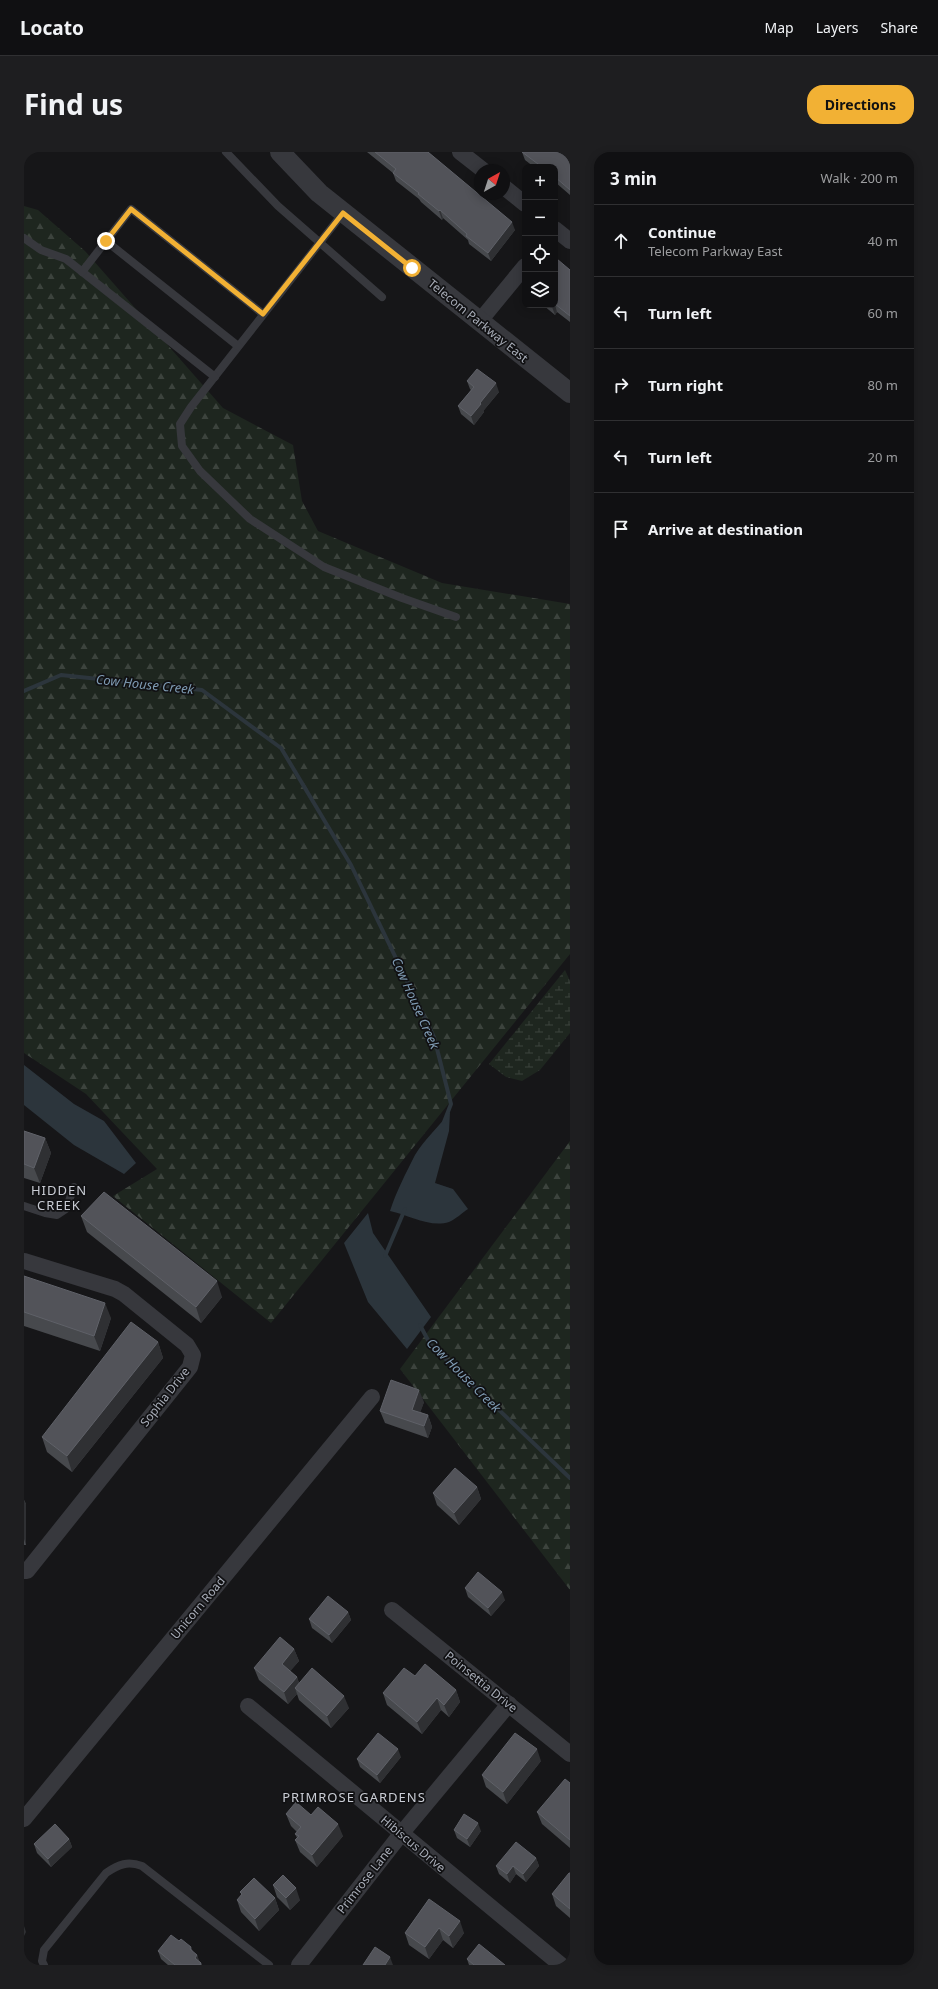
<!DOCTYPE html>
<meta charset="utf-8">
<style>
:root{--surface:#101012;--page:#1e1e20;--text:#f1f3f6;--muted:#9c9d9f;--line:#303032;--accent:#f2b134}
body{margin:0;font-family:"Noto Sans",sans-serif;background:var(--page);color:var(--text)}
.controls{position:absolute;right:12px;top:12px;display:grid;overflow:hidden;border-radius:8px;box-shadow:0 2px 10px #0003}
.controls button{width:36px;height:36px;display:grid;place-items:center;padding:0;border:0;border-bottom:1px solid var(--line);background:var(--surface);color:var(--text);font:20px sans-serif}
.compass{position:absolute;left:450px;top:12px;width:36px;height:36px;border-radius:50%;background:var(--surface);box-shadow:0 2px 10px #0003;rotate:39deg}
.stop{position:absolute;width:12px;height:12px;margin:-9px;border:3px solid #f2b134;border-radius:50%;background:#fff}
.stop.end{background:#f2b134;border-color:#fff;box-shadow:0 1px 4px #0008}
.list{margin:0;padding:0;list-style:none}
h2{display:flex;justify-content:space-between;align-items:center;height:52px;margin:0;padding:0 16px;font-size:17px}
h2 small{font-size:13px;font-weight:400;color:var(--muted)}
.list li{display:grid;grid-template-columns:26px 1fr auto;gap:12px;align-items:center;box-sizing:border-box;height:72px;padding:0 16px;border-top:1px solid var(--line)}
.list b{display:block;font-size:15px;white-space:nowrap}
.list p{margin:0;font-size:13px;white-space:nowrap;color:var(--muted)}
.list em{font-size:13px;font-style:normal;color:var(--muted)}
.icon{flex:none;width:22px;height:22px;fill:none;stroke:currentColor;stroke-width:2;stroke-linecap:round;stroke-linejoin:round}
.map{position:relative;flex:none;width:546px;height:1813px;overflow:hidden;border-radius:16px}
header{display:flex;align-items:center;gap:24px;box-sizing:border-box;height:56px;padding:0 20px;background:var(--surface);border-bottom:1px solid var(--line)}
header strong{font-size:19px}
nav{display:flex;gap:22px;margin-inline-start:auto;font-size:14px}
.intro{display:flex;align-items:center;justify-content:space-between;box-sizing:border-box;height:96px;padding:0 24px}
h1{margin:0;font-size:28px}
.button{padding:10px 18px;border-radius:16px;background:var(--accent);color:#111;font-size:14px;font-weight:700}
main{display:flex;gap:24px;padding:0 24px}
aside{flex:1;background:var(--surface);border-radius:16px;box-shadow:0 2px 10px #0003}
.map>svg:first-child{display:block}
.forest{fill:url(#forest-firs)}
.wetland{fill:url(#wetland-marsh)}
.water{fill:#2c353c}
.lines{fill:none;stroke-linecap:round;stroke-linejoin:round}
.stream{stroke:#2c353c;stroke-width:4}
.service{stroke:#37383d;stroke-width:8}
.minor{stroke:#37383d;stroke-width:16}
.tertiary{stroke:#37383d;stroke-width:20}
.wall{fill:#47494d}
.shaded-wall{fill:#2f3033}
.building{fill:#525359;stroke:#5f6168}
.route{stroke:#f2b134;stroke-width:5}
.labels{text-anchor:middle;stroke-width:3.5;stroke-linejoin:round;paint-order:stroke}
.street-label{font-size:12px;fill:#a8adb8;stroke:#111113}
.water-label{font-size:13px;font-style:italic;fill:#7f9bb3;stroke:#111113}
.neighbourhood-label{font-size:13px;letter-spacing:1px;fill:#c9ccd4;stroke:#111113}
</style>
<header>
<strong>Locato</strong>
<nav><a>Map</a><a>Layers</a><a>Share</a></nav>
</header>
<div class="intro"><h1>Find us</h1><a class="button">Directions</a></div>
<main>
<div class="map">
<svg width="546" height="1813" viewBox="0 0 546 1813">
<defs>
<pattern id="forest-firs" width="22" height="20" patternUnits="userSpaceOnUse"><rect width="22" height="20" fill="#1e261f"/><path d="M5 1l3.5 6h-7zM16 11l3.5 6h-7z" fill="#3c433d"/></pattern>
<pattern id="wetland-marsh" width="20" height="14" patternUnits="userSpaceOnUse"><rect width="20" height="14" fill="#1e261f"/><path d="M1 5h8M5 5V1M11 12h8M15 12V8" fill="none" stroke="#3c433d"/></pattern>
</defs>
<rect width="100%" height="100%" fill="#161618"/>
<g class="forest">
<polygon points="0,54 14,58 61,99 199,256 269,293 278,349 294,379 418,431 546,452 546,802 247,1171 89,1044 133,1017 62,942 0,901"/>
<polygon points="546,989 546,1438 376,1217"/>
</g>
<polygon class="wetland" points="541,818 546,829 546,881 516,918 498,929 482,925 465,912"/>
<g class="water">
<polygon points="0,913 50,952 80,969 112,1011 100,1022 50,993 0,953"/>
<path d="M426,960L425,979L411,1031L429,1037L444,1057C438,1061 432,1067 425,1070C406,1076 385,1063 366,1059C372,1040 382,1021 391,1003C399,989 416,973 426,960Z"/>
<polygon points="344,1061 349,1081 407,1165 383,1197 344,1150 320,1091"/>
</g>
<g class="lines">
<g class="stream">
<polyline points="0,539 37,523 178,538 257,596 327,713 410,885 427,952 420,970"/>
<polyline points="361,1104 381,1057"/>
<polyline points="396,1173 406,1192 546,1326"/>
</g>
<g class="service">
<polyline points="202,0 254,54 358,145"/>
<polyline points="319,61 167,255 156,272 158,294 176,319 226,367 300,415 378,446 432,465"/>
<polyline points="0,86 17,98 42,107 191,225"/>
<polyline points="58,120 82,89"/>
<polyline points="214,194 82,89 107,57 239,162"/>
<polyline points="0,1054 21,1061 33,1063 42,1057 50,1035"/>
<path d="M20,1813L18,1809L20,1798L82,1721C95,1712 104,1709 118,1714L245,1813"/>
</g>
<g class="minor">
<polyline points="436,0 459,18"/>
<polyline points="480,35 501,52"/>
<polyline points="531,77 546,89"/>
<polyline points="455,170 501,114"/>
<polyline points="0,1109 91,1137 100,1142 163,1193 169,1203 166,1215 3,1419 0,1419"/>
<polyline points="368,1458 546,1602"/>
<polyline points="224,1554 537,1813"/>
<polyline points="0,1667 348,1245"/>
<polyline points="275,1813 377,1682 485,1552"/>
</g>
<polyline class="tertiary" points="256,0 295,41 546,241"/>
</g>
<g class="wall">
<polygon points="343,0 404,0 491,78 467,109 445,92 444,88 419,66 418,68 397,50 395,47 372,29 369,21"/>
<polygon points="498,0 546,0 546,43 531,30 531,15 510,15 501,8"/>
<polygon points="531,108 546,118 546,170 533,160 531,163 519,153 531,153"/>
<polygon points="443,229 475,240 460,258 460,260 450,273 437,262 434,254 447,238 446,237"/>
<polygon points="0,979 21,986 27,1001 16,1031 0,1026"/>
<polygon points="57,1064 198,1145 177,1171 63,1080"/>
<polygon points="0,1124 87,1166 76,1199 0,1174"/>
<polygon points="134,1190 139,1206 48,1320 23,1300 18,1285"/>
<polygon points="400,1250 396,1260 404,1263 408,1275 404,1286 361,1271 356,1259"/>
<polygon points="453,1335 457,1347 435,1373 413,1353 409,1341"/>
<polygon points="0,1348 2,1352 2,1393 0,1393"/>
<polygon points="441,1436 481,1448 467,1464 444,1445"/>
<polygon points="324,1460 327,1468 308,1491 288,1476 285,1467"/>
<polygon points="270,1497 275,1509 266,1519 273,1525 275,1531 325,1556 307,1576 275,1548 273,1542 264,1552 235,1528 230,1516"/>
<polygon points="391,1524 432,1538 436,1550 425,1565 417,1558 398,1582 363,1553 359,1541"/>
<polygon points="377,1605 356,1631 336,1615 333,1607"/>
<polygon points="517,1609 483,1652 462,1635 458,1623"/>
<polygon points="546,1631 546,1696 518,1672 513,1660"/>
<polygon points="262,1662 287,1663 319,1684 293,1715 276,1700 271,1688 273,1686 271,1682 273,1680 267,1674"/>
<polygon points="430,1678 457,1679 446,1695 433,1686"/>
<polygon points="45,1687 48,1695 27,1715 13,1701 10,1692"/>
<polygon points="512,1706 515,1714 502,1730 492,1722 486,1731 475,1722 472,1714"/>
<polygon points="546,1721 546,1766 532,1754 528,1742"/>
<polygon points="249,1733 276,1748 266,1758 253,1745"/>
<polygon points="216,1740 251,1746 255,1758 235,1779 217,1760 213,1748 218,1743"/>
<polygon points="405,1747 440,1781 429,1796 419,1788 405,1807 385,1793 381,1781"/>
<polygon points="155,1789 167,1795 169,1800 173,1803 175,1809 177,1811 178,1813 144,1813 137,1807 134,1799"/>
<polygon points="443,1807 481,1813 445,1813"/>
</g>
<g class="shaded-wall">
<polygon points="416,58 419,66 418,68 415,59"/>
<polygon points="488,70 491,78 467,109 464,101"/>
<polygon points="529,153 531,153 533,160 531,163 528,155"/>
<polygon points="472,231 475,240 460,258 460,260 450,273 447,264 456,251"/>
<polygon points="21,986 27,1001 16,1031 10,1016"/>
<polygon points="193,1129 198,1145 177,1171 172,1155"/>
<polygon points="81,1151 87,1166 76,1199 70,1184"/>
<polygon points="134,1190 139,1206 48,1320 43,1304"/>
<polygon points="395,1238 400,1250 393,1270 388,1258"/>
<polygon points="404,1263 408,1275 404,1286 400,1274"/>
<polygon points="453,1335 457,1347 435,1373 430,1361"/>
<polygon points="0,1348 2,1352 2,1393 0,1387"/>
<polygon points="478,1440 481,1448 467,1464 464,1456"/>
<polygon points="324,1460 327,1468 308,1491 305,1483"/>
<polygon points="270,1497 275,1509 262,1524 258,1512"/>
<polygon points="273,1525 277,1537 271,1536 273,1542 264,1552 260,1540"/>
<polygon points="432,1538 436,1550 425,1565 420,1553"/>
<polygon points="320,1544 325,1556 307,1576 303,1564"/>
<polygon points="413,1546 417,1558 398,1582 393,1570"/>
<polygon points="374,1597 377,1605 356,1631 353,1623"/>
<polygon points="513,1597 517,1609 483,1652 479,1640"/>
<polygon points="454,1671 457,1679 446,1695 443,1687"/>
<polygon points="314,1672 319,1684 293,1715 288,1703"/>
<polygon points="45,1687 48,1695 27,1715 24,1707"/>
<polygon points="512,1706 515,1714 502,1730 499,1722"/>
<polygon points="489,1714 492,1722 486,1731 483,1722"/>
<polygon points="272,1736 276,1748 266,1758 262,1746"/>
<polygon points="251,1746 255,1758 235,1779 231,1767"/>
<polygon points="436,1769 440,1781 429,1796 425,1784"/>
<polygon points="0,1774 2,1780 0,1784"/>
<polygon points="415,1776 419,1788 405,1807 401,1795"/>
<polygon points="173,1803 176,1811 171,1806"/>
<polygon points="366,1805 369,1813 361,1813"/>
</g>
<g class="building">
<polygon points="351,0 404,0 488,70 464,101 442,84 443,82 416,58 415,59 394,42 395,41 369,21 372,17"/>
<polygon points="498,0 546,0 546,38 531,25 531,15 518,15"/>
<polygon points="533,107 546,118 546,164 531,152 531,108"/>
<polygon points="453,217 472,231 456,251 457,252 447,264 434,254 450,235 443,229"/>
<polygon points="0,979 21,986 10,1016 0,1012"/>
<polygon points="80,1040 193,1129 172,1155 57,1064"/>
<polygon points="0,1124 81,1151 70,1184 0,1160"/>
<polygon points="107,1170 134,1190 43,1304 18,1285"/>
<polygon points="367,1228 395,1238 388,1258 404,1263 400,1274 356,1259"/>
<polygon points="431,1316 453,1335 430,1361 409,1341"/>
<polygon points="454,1420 478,1440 464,1456 441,1436"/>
<polygon points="304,1444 324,1460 305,1483 285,1467"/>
<polygon points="256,1485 270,1497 258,1512 273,1525 260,1540 230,1516"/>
<polygon points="401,1512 432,1538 420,1553 413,1546 393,1570 359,1541 380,1516 391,1524"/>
<polygon points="288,1516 320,1544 303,1564 271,1536"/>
<polygon points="354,1581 374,1597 353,1623 333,1607"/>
<polygon points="491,1581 513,1597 479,1640 458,1623"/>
<polygon points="541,1627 546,1631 546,1688 513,1660"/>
<polygon points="272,1650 287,1663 294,1655 314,1672 288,1703 271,1688 275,1684 271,1682 277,1675 262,1662"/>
<polygon points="440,1662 454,1671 443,1687 430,1678"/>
<polygon points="31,1672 45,1687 24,1707 10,1692"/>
<polygon points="492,1690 512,1706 499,1722 489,1714 483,1722 472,1714"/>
<polygon points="545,1721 546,1721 546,1757 528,1742"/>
<polygon points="259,1723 272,1736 262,1746 249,1733"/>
<polygon points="230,1726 251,1746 231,1767 213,1748 218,1742 216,1740"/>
<polygon points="405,1747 436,1769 425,1784 415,1776 401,1795 381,1781"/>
<polygon points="147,1783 155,1789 157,1787 167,1795 166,1797 173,1803 171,1806 177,1811 176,1813 151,1813 134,1799"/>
<polygon points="455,1792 481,1813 450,1813 443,1807"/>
<polygon points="351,1795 366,1805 361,1813 339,1813"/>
</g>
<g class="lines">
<polyline class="route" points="82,89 107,57 239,162 319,61 388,116"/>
</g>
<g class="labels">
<g class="street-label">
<text transform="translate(454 169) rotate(39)" y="4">Telecom Parkway East</text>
<text transform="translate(141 1245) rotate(-52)" y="4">Sophia Drive</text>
<text transform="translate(174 1456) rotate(-50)" y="4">Unicorn Road</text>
<text transform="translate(457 1530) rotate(39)" y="4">Poinsettia Drive</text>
<text transform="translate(389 1692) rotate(40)" y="4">Hibiscus Drive</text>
<text transform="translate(341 1728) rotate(-52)" y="4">Primrose Lane</text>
</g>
<g class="water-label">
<text transform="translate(121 532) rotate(6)" y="5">Cow House Creek</text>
<text transform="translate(392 851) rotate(66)" y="5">Cow House Creek</text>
<text transform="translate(440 1223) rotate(45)" y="5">Cow House Creek</text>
</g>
<g class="neighbourhood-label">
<text x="35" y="1043">HIDDEN<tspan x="35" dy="15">CREEK</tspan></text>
<text x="330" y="1650">PRIMROSE GARDENS</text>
</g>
</g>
</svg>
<div class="controls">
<button>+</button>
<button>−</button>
<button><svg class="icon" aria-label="locate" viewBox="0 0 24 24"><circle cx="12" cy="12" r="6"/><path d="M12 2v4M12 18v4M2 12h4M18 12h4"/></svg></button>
<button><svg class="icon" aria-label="layers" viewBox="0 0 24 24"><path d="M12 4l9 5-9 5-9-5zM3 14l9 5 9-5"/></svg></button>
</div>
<svg class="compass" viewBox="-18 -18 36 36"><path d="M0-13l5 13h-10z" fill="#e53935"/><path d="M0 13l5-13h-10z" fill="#9c9d9f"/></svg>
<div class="stop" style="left:388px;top:116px"></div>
<div class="stop end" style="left:82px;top:89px"></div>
</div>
<aside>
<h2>3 min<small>Walk · 200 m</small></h2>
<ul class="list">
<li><svg class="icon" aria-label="ahead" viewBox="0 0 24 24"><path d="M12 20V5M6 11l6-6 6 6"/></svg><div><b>Continue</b><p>Telecom Parkway East</p></div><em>40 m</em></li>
<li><svg class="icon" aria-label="left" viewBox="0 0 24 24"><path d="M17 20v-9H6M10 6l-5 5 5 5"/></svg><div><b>Turn left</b></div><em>60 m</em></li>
<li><svg class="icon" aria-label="right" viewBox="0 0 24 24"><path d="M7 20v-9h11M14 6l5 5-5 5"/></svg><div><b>Turn right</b></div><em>80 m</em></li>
<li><svg class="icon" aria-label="left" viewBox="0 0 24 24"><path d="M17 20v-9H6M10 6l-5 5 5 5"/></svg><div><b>Turn left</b></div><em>20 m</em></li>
<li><svg class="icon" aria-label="arrive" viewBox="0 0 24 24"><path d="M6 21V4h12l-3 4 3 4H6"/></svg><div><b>Arrive at destination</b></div></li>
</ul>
</aside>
</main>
